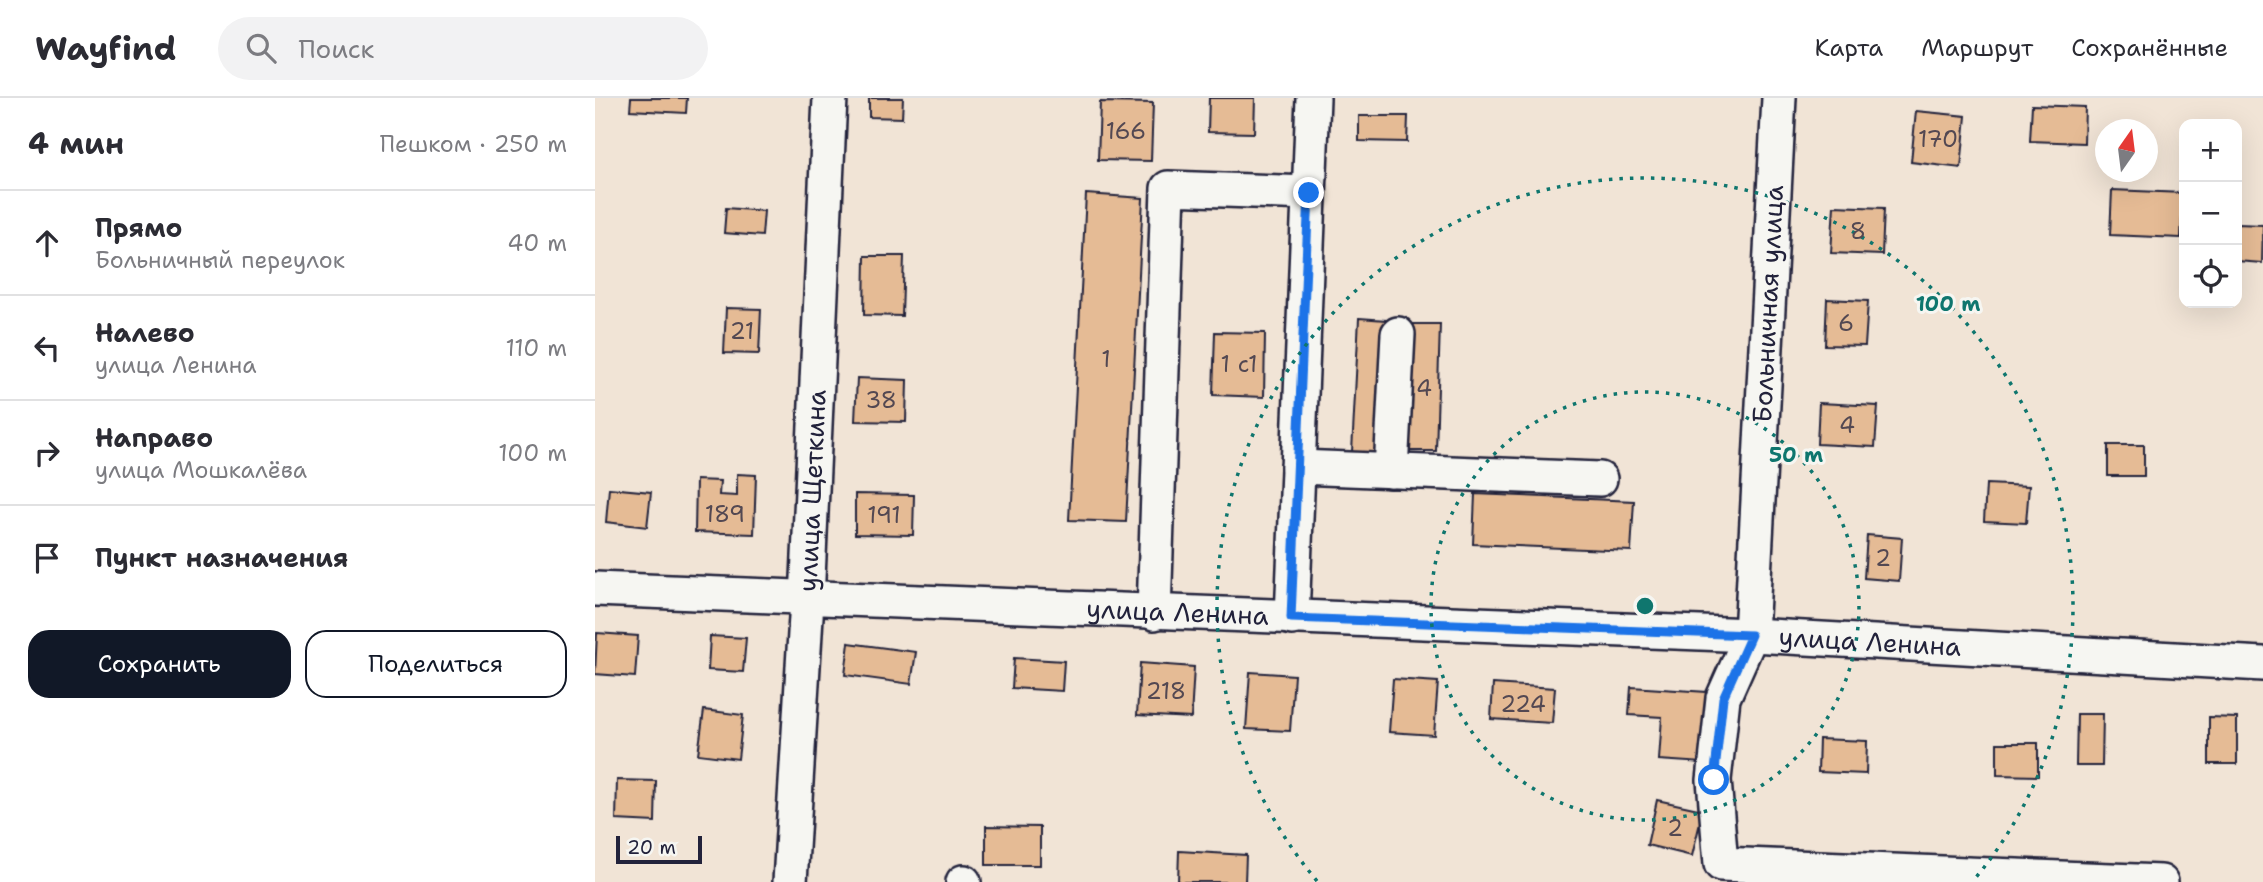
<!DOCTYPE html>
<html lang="ru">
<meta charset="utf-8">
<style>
:root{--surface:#fff;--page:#f2f2f3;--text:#2b2b33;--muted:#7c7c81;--line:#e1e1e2;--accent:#111827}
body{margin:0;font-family:"Shantell Sans",sans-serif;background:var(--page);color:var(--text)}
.controls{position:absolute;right:21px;top:21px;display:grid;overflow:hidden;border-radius:14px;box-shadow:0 7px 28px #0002}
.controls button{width:63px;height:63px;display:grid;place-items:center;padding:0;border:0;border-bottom:2px solid var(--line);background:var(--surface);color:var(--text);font:35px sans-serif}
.compass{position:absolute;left:1500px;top:21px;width:63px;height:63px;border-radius:50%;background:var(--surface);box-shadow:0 7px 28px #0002;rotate:14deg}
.scale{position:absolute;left:21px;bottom:18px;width:86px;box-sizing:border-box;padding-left:7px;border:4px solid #22223b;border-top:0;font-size:19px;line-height:24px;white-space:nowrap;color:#22223b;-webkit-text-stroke:5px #f6f6f2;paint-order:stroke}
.stop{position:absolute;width:21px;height:21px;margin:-16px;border:5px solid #1a73e8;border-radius:50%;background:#fff}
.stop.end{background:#1a73e8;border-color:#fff;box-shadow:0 2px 7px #0008}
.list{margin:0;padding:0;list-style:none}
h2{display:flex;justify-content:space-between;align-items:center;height:91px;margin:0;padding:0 28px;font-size:30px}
h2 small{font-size:23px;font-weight:400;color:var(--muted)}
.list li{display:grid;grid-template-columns:46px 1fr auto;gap:21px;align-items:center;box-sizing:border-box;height:105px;padding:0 28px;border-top:2px solid var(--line)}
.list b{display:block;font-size:26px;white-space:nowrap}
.list p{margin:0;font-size:23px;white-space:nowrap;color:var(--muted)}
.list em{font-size:23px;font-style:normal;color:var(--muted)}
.actions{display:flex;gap:14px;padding:21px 28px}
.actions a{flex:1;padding:16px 0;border:2px solid var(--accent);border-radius:21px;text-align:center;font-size:24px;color:var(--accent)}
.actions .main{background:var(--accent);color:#fff}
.icon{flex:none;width:38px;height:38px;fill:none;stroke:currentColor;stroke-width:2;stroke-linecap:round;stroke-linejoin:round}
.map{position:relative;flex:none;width:1668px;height:784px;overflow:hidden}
header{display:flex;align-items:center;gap:42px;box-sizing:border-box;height:98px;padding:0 35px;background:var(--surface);border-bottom:2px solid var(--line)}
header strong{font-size:33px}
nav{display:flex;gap:38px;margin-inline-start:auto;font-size:24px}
.search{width:490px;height:63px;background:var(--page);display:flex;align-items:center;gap:18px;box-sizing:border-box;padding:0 24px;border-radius:38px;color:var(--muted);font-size:26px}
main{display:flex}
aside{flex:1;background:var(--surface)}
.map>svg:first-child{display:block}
.building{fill:#e5bb95;stroke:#22223b;stroke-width:2}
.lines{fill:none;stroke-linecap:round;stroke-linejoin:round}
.minor-casing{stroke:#22223b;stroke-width:38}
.minor{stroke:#f6f6f2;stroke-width:33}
.route{stroke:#1a73e8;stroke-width:9}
.ring{fill:none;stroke:#0f766e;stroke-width:3.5;stroke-dasharray:3.5 7}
.labels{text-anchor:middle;stroke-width:6;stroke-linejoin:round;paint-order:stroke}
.number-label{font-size:23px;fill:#534852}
.street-label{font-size:26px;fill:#22223b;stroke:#f6f6f2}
.centre{fill:#0f766e;stroke:#f6f6f2;stroke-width:3.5}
.ring-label{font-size:21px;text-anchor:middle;font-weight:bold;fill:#0f766e;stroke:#f6f6f2;stroke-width:6;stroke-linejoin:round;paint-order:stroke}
</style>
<header>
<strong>Wayfind</strong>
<div class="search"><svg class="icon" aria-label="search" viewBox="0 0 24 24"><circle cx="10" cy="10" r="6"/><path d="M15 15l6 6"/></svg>Поиск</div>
<nav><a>Карта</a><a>Маршрут</a><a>Сохранённые</a></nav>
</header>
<main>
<aside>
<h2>4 мин<small>Пешком · 250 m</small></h2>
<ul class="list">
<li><svg class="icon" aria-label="ahead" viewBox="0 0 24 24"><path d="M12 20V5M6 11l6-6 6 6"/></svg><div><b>Прямо</b><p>Больничный переулок</p></div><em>40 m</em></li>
<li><svg class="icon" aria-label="left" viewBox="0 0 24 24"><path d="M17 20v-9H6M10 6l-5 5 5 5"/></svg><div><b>Налево</b><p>улица Ленина</p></div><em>110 m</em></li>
<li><svg class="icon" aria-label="right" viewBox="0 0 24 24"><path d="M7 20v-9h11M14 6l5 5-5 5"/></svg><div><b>Направо</b><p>улица Мошкалёва</p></div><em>100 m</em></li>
<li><svg class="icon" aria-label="arrive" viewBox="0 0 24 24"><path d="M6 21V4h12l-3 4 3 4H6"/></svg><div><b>Пункт назначения</b></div></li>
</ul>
<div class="actions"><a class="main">Сохранить</a><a>Поделиться</a></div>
</aside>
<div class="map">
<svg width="1668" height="784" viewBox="0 0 1668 784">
<rect width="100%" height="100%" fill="#f1e4d6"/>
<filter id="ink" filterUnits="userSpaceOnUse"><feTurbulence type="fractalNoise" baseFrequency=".0143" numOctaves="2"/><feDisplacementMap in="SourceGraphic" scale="14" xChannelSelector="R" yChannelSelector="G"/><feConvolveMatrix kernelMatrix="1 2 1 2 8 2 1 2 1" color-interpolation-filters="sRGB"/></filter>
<g filter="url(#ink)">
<g class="building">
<polygon points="36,0 92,0 91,15 35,12"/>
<polygon points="274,0 308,0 307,20 274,19"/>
<polygon points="614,0 660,0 659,35 613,34"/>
<polygon points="505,4 558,5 556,63 503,62"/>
<polygon points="1437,7 1490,9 1489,45 1435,43"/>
<polygon points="1321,13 1371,18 1366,70 1316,64"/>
<polygon points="764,18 813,18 812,44 764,43"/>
<polygon points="1517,92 1588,95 1586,140 1515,137"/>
<polygon points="491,96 548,100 531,424 474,422"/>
<polygon points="1239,108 1289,110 1287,157 1236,155"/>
<polygon points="131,110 169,113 167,138 129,135"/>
<polygon points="1642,126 1668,127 1667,165 1642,163"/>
<polygon points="270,158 309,158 307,218 269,217"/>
<polygon points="1232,201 1273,203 1270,248 1230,247"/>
<polygon points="131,210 166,211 164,256 129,255"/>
<polygon points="764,220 791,222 784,355 757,354"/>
<polygon points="816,226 845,226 841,353 812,353"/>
<polygon points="620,234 670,235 669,299 618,297"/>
<polygon points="262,280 312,282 311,324 260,323"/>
<polygon points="1224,305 1283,308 1280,349 1222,346"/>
<rect x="1513" y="347" width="36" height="31"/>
<polygon points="142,376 161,377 159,436 100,434 101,382 125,383 124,397 142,398"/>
<polygon points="1391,386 1434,388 1431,425 1389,423"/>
<polygon points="14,390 56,394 52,429 11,424"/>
<polygon points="260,396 319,397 318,437 260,436"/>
<polygon points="880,396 1039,403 1036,453 878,446"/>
<polygon points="1272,437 1307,440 1304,483 1269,480"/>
<polygon points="2,535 43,538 40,579 0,576"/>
<polygon points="115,538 151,540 148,574 113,572"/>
<polygon points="254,545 321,554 316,586 250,577"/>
<polygon points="419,560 469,563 467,593 417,590"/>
<polygon points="545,565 599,569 596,620 542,617"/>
<polygon points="655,574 699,577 695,633 651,631"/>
<polygon points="798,581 843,584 839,637 794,634"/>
<polygon points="898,586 960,590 957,625 896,621"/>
<polygon points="1036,589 1112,594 1108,665 1064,662 1067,619 1034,617"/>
<polygon points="109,612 148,617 143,661 103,656"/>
<polygon points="1482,616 1508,616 1507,668 1481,668"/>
<polygon points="1614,619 1642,620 1642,666 1614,666"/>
<polygon points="1224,641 1272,643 1271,676 1223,674"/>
<polygon points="1402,645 1443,645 1443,678 1402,677"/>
<polygon points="22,682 61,683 60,724 21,722"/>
<polygon points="1062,702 1108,712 1097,758 1052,747"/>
<polygon points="391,728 445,729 445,767 391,767"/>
<polygon points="584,753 651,757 650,784 583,784"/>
</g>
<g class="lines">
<defs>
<g id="minor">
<polyline points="1184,0 1156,537 1128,600 1119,682 1126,766 1566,784"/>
<polyline points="703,369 1005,381"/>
<polyline points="796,373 803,236"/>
<path id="s1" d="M0,491L1156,537L1668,566"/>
<polyline points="559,515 573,90 714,95"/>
<polyline points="697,520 718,0"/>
<path id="s2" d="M195,784L212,502L235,0"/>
<polyline points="368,784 369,784"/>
</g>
</defs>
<use href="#minor" class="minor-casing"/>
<use href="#minor" class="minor"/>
</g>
</g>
<g class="lines" filter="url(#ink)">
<polyline class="route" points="714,95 696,520 1156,537 1128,600 1119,682"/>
</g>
<g class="ring">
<circle cx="1050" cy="508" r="214"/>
<path d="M722 783A428 428 0 1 1 1378 783"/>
</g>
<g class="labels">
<g class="number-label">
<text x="531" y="41">166</text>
<text x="1343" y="49">170</text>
<text x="1263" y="141">8</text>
<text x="1251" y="233">6</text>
<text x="147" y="241">21</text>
<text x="511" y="269">1</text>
<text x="644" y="274">1 с1</text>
<text x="829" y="298">4</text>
<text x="286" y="310">38</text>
<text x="1252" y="335">4</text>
<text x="130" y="424">189</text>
<text x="289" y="425">191</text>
<text x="1288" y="468">2</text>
<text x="571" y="601">218</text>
<text x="928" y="614">224</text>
<text x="1080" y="738">2</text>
</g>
<g class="street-label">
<text transform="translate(1173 206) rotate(-87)" y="9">Больничная улица</text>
<text dy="9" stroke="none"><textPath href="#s2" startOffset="392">улица Щеткина</textPath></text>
<text dy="9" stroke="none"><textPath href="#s1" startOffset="583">улица Ленина</textPath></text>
<text dy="9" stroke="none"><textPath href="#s1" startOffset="1276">улица Ленина</textPath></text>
</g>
</g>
<circle cx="1050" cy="508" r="10" class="centre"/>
<g class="ring-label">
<text x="1353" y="213">100 m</text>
<text x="1201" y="364">50 m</text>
</g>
</svg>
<div class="controls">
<button>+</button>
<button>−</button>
<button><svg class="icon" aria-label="locate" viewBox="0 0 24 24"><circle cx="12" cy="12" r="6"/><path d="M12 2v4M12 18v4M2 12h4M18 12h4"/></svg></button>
</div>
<svg class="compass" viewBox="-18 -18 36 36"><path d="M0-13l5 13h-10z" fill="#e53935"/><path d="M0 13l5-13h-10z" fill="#7c7c81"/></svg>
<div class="scale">20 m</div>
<div class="stop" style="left:1119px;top:682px"></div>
<div class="stop end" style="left:714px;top:95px"></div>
</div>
</main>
